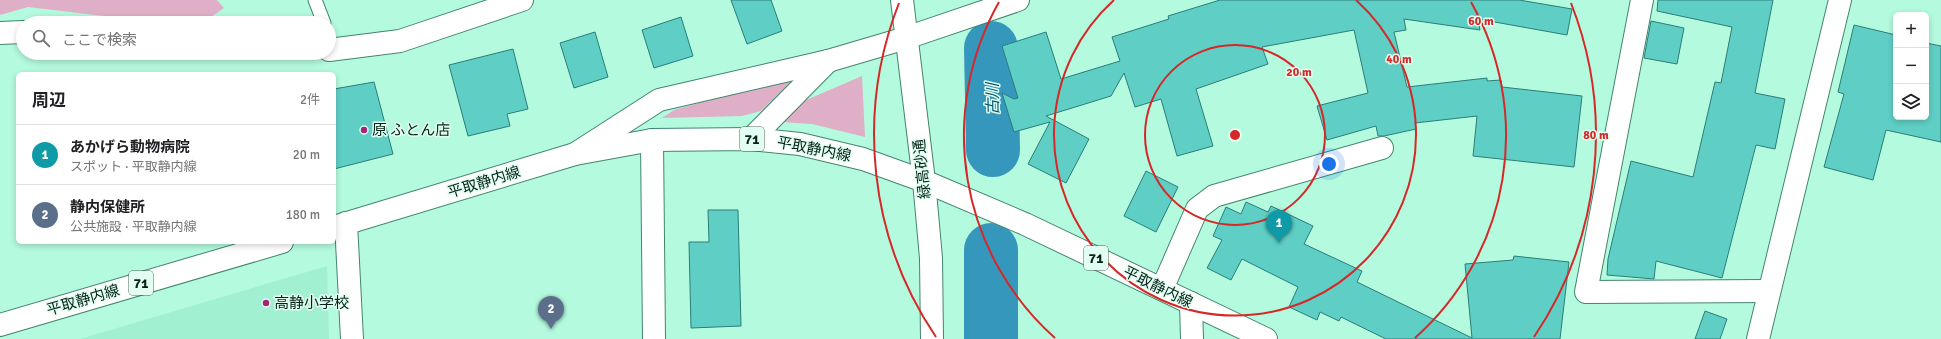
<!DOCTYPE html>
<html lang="ja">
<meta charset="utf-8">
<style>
:root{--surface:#fff;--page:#f6f6f6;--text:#202124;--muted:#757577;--line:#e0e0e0;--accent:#ea580c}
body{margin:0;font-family:Signika,"Noto Sans JP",sans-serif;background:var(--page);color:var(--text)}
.controls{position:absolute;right:12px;top:12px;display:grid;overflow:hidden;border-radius:6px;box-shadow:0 2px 6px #0003}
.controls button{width:36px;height:36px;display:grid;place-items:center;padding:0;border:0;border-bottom:1px solid var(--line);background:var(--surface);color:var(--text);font:20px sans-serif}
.you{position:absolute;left:1329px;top:164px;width:14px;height:14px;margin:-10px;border:3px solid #fff;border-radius:50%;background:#1a73e8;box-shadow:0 0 0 6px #1a73e833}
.badge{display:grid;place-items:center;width:26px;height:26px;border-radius:50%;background:var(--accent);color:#fff;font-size:13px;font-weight:700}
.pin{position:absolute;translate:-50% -33px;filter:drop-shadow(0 1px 2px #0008)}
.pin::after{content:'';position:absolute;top:21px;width:14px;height:12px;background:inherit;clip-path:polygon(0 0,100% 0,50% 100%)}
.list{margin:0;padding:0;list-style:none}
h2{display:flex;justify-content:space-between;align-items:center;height:52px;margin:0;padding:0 16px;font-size:17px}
h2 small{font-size:13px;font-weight:400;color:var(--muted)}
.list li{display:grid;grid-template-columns:26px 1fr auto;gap:12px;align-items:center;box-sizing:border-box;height:60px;padding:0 16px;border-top:1px solid var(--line)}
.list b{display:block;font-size:15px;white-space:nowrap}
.list p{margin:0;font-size:13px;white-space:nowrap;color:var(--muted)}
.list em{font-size:13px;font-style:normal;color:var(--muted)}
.icon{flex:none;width:22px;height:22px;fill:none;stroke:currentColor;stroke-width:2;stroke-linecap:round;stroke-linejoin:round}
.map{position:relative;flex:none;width:1941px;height:339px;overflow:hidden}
.search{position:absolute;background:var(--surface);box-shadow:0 2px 6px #0003;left:16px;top:16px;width:320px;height:44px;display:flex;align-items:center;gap:10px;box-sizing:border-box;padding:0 14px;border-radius:22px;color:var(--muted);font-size:15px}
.panel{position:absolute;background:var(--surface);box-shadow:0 2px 6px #0003;left:16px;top:72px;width:320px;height:172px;border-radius:6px}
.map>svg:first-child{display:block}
.built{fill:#a1f0d1}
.green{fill:#dfafc7}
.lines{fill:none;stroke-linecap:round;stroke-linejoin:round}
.river{stroke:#3697bc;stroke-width:54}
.building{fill:#5fcfc5;stroke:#2a7e78}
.service-casing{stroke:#42866d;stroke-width:15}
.minor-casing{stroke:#42866d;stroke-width:24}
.tertiary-casing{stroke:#42866d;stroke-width:24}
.primary-casing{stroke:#42866d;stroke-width:24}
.service{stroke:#fff;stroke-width:13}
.minor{stroke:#fff;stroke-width:22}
.tertiary{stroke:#fff;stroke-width:22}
.primary{stroke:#fff;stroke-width:22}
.ring{fill:none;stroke:#d62828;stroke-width:2}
.poi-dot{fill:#a52575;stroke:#e2fdf1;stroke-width:1.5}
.labels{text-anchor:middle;stroke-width:3;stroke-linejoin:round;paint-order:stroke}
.shield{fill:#e2fdf1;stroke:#47645a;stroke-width:1}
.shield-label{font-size:14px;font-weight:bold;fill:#052319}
.poi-label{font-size:15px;fill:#052319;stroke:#e2fdf1;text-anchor:start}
.street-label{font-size:15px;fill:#052319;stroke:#e2fdf1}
.water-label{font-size:16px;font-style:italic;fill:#01546e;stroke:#e2fdf1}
.centre{fill:#d62828;stroke:#e2fdf1;stroke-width:2}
.ring-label{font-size:12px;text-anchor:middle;font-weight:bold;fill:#d62828;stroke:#e2fdf1;stroke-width:3;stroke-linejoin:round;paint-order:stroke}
</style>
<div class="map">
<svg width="1941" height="339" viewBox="0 0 1941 339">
<rect width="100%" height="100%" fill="#b4fade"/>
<polygon class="built" points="327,266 329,339 80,339"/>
<g class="green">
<polygon points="0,0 217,0 224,8 202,23 163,23 28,7 0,15"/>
<polygon points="798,75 761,111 742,116 662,118 674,110"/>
<polygon points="862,76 865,137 812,124 780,122 804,101"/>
</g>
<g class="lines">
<g class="river">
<polyline points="991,48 993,150"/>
<polyline points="991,339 991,250"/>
</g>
</g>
<g class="building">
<polygon points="731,0 771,0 782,31 747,44"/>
<polygon points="1220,0 1519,0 1572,9 1567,35 1478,19 1480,30 1404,19 1406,30 1394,32 1407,87 1487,78 1487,81 1501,80 1502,87 1582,96 1574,167 1473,156 1477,116 1415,123 1416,129 1384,136 1378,136 1376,126 1327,140 1317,106 1368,93 1354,30 1262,47 1268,64 1196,89 1213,146 1177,156 1161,99 1135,107 1124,73 1111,96 1046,116 1089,139 1066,183 1028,164 1050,122 1014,132 1002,93 1014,99 1018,98 1002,46 1046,32 1061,79 1120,61 1112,37 1169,19 1168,16"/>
<polygon points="1658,0 1773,0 1755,93 1785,99 1775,149 1756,145 1722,278 1656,261 1654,279 1607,275 1608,259 1631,161 1693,177 1715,82 1721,83 1732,27 1657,11"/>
<polygon points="681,17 693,56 654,68 642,30"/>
<polygon points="1651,21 1684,28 1677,64 1644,58"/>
<polygon points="1854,25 1896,35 1896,117 1926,117 1926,43 1941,46 1941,142 1886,130 1873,180 1824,167 1844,94 1838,92"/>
<polygon points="595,32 608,77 574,88 560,43"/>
<polygon points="513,49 528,109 507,114 510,126 468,136 449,65"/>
<polygon points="374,82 393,154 334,169 334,89"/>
<polygon points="1146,171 1178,187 1156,232 1124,216"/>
<polygon points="1246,202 1268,212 1271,206 1313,226 1304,244 1362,271 1357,282 1472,338 1465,264 1513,260 1514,256 1569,262 1560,339 1386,339 1341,317 1339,321 1320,312 1317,320 1289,307 1298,287 1242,259 1231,280 1207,268 1222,240 1213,236 1226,207 1241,214"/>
<polygon points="708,210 738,210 741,326 691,328 689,242 709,242"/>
<polygon points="1705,311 1727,319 1720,339 1695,339"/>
</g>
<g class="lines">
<defs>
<polyline id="service" points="315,0 324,23"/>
<g id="minor">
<polyline points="1642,0 1586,292 1769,291"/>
<polyline points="751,139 828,61"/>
<polyline points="575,154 659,100 828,61"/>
<polyline points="346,223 352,339"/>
<polyline points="1162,289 1197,209 1214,196 1382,148"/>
<polyline points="1191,303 1192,339"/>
<polyline points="1758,339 1840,0"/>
</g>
<g id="tertiary">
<polyline points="902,0 924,181 931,258 932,339"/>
<polyline points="0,33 23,32"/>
<polyline points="329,50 400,41 522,0"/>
<polyline points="828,61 906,38 1018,0"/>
<polyline points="652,140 654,339"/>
</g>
<g id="primary">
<polyline points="334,227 575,154 652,140 751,139 800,144 863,159 924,181 1025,224 1266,339"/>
<polyline points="0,325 282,242"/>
</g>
</defs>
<use href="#service" class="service-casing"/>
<use href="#minor" class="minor-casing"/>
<use href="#tertiary" class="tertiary-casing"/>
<use href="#primary" class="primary-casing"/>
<use href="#service" class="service"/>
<use href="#minor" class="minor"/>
<use href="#tertiary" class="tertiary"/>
<use href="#primary" class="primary"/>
</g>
<g class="ring">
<circle cx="1235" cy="135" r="90"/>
<path d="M1356 0A181 181 0 1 1 1114 0"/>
<path d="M1055 338A271 271 0 0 1 999 2M1471 2A271 271 0 0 1 1415 338"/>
<path d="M936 337A361 361 0 0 1 899 3M1571 3A361 361 0 0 1 1534 337"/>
</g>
<g class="poi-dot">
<circle cx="364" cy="130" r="4"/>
<circle cx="266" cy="303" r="4"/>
</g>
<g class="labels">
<g class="shield">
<rect x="740" y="127" width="24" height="24" rx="3"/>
<rect x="1084" y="246" width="24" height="24" rx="3"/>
<rect x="129" y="271" width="24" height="24" rx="3"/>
</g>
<g class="shield-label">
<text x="752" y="144">71</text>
<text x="1096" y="263">71</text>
<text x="141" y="288">71</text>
</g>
<g class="poi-label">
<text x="372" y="135">原 ふとん店</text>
<text x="274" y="308">高静小学校</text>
</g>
<g class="street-label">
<text transform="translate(814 149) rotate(11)" y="5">平取静内線</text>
<text transform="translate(922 169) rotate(-96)" y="5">緑高砂通</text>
<text transform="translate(484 182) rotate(-17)" y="5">平取静内線</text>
<text transform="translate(1158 287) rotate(26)" y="5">平取静内線</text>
<text transform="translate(83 300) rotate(-16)" y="5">平取静内線</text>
</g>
<g class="water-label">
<text transform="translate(992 99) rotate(-91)" y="6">古川</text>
</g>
</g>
<circle cx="1235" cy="135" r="6" class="centre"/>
<g class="ring-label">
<text x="1481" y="25">60 m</text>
<text x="1399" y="63">40 m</text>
<text x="1299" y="76">20 m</text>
<text x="1596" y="139">80 m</text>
</g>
</svg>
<div class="controls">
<button>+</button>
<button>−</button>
<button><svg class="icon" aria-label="layers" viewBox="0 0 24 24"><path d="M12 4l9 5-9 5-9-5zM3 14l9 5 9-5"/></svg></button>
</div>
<div class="you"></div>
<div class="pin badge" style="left:1279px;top:243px;background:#0f9aa8">1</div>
<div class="pin badge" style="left:551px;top:329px;background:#5c6f8a">2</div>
<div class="search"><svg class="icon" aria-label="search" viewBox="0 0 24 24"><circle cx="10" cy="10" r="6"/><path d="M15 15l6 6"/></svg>ここで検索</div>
<section class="panel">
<h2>周辺<small>2件</small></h2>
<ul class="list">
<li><span class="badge" style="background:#0f9aa8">1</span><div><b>あかげら動物病院</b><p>スポット · 平取静内線</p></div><em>20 m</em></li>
<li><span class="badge" style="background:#5c6f8a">2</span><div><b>静内保健所</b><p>公共施設 · 平取静内線</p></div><em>180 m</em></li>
</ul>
</section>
</div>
